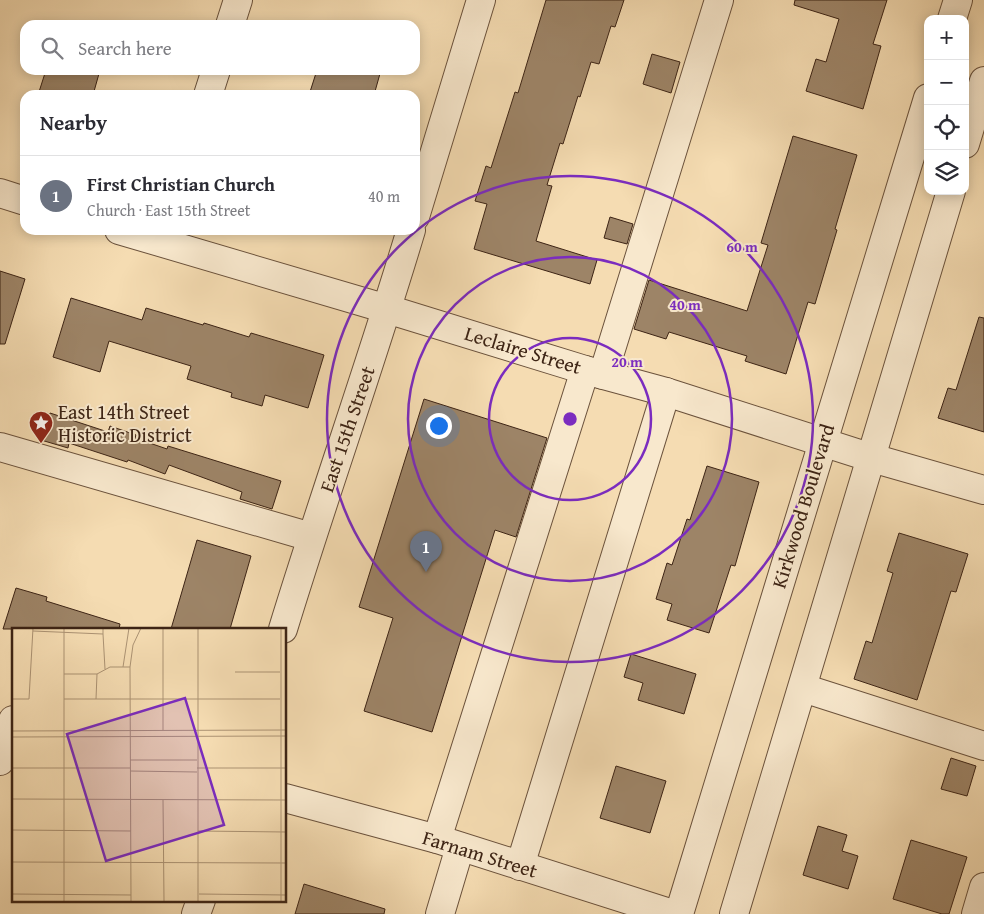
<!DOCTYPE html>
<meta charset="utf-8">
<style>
:root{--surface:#fff;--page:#f7f7f7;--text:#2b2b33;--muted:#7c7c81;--line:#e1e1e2;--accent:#8f2418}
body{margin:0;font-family:"Gentium Book Plus",serif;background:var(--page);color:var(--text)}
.controls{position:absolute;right:15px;top:15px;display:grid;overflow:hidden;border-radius:10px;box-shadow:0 2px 12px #0003}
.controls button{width:45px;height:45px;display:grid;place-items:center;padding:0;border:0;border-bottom:1px solid var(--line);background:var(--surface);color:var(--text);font:25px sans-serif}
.you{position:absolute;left:438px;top:425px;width:18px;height:18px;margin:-12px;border:4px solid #fff;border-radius:50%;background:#1a73e8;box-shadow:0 0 0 8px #1a73e833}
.badge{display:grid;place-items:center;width:32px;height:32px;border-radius:50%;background:var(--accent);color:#fff;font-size:16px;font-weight:700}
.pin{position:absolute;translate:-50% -41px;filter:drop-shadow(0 1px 2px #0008)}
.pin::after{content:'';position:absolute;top:26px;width:18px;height:15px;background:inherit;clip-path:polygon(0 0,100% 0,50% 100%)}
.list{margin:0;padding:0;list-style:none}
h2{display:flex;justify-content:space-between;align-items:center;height:65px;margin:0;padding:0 20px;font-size:21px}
h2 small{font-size:16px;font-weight:400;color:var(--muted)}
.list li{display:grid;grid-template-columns:32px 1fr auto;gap:15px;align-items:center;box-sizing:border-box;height:80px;padding:0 20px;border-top:1px solid var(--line)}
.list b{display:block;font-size:19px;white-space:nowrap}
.list p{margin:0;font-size:16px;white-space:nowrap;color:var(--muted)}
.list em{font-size:16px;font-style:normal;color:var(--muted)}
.icon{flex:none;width:28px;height:28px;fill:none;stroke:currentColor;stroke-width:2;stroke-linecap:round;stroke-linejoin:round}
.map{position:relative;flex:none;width:984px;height:914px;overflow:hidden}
.search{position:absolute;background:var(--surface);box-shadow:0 2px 12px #0003;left:20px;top:20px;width:400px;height:55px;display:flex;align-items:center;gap:12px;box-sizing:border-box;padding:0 18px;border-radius:15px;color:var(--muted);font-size:19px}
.panel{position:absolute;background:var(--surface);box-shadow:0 2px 12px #0003;left:20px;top:90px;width:400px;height:145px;border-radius:15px}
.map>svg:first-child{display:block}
.building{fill:#9d8467;stroke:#3d2415}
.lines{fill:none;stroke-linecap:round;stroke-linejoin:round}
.minor-casing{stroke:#6b523c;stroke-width:30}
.minor{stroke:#f8e8cd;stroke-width:28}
.ring{fill:none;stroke:#7b2cbf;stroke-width:2.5}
.labels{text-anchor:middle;stroke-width:4;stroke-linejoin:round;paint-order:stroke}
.street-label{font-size:20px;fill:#3d2415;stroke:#f8e8cd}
.poi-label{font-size:20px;fill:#3d2415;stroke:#f8e8cd;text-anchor:start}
.inset-road{fill:none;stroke:#ab9273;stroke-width:1}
.view{fill:#7b2cbf;fill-opacity:0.15;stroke:#7b2cbf;stroke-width:2.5}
.inset-edge{fill:none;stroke:#3d2415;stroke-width:2.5}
.centre{fill:#7b2cbf;stroke:#f8e8cd;stroke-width:2.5}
.ring-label{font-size:15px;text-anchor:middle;font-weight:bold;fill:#7b2cbf;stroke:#f8e8cd;stroke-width:4;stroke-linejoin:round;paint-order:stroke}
</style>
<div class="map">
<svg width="984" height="914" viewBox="0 0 984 914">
<rect width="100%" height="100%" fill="#f5dcb2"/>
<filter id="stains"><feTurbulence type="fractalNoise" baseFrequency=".004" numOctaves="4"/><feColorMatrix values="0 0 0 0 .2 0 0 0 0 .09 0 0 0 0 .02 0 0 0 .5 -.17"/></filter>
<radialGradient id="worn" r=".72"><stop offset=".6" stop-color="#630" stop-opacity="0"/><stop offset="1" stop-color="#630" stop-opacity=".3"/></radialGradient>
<g class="building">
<polygon points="546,0 624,0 615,27 611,26 599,64 591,62 580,97 578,96 563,144 560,143 547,185 552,186 536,241 597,260 590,284 474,249 487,204 475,201 486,166 491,168 515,92 518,93"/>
<polygon points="795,0 887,0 873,44 881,46 863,109 806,91 816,59 826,62 839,19 794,5"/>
<polygon points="652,54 680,62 671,93 643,84"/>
<polygon points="46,70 100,70 93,95 38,95"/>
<polygon points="317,70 381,70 374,95 309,95"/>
<polygon points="793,136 857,155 835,229 837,230 815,304 808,302 786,374 745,361 747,356 669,332 666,339 634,329 649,280 747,311 768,245 761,243"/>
<polygon points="610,217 633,224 627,244 604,238"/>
<polygon points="0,271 25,279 5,344 0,344"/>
<polygon points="71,298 142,320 146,308 203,325 204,323 249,337 251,333 324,355 308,408 265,395 262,406 231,397 232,393 187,379 191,366 109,341 100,372 53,357"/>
<polygon points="979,317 984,318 984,432 938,418 948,388 956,390"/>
<polygon points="424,399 547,438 516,537 495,530 432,732 364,711 393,618 359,607"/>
<polygon points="50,413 108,432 110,426 136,435 135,438 167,449 168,446 281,481 272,509 240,499 242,492 169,465 165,474 128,460 127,462 69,443 68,448 41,440"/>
<polygon points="707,466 759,482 735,566 731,565 709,633 667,620 672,604 656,599 667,563 672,565 687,519 690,520"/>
<polygon points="899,533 968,554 956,592 951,591 917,700 854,679 866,641 872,643 893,573 887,571"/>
<polygon points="197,540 251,556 230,629 171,629"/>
<polygon points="16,588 47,597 46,601 120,624 119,629 3,629"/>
<polygon points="631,654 696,674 684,714 638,700 643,683 624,677"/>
<polygon points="951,758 976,766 967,796 941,789"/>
<polygon points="616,766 666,781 650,833 600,818"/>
<polygon points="818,826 847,835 842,851 858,856 848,889 803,875"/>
<polygon points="911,840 967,857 949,914 942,914 893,899"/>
<polygon points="304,884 385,909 384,914 295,914"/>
</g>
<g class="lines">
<defs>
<g id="minor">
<polyline points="952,19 958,0"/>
<polyline points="230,25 238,0"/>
<polyline points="208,95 216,70"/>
<polyline points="965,144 984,81"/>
<polyline points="0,193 25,201"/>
<polyline points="415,217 481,0"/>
<polyline points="119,230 387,309 585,370 666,392 872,458 984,490"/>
<polyline points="603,375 719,0"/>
<polyline points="0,447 311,537"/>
<path d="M283,629C324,495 371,364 411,230"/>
<polyline points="803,688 984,746"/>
<polyline points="0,761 13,720"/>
<polyline points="285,798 437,839 673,914"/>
<polyline points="437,839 585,370"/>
<polyline points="520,866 666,392"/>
<polyline points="196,914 201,900"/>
<polyline points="440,914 460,847"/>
<polyline points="679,914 928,98"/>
<polyline points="734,914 951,191"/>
<polyline points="976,914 984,887"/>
</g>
</defs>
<use href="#minor" class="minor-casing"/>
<use href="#minor" class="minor"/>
</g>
<g class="ring">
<circle cx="570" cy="419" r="81"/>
<circle cx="570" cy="419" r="162"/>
<circle cx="570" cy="419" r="243"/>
</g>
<defs>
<symbol id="sight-pin" viewBox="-11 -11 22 30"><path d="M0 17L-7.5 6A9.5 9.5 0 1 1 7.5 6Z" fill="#8f2418" stroke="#f8e8cd"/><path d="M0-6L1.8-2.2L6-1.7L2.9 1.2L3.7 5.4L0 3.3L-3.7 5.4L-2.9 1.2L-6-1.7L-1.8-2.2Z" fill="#fff"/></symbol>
</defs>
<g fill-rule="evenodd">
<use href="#sight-pin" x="27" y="409" width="28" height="38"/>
</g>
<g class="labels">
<g class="street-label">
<text transform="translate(523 350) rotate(17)" y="7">Leclaire Street</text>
<text transform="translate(347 429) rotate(-71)" y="7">East 15th Street</text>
<text transform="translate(803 506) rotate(-73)" y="7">Kirkwood Boulevard</text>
<text transform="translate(480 854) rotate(17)" y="7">Farnam Street</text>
</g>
<g class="poi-label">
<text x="58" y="419">East 14th Street<tspan x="58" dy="23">Historic District</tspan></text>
</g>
</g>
<g transform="translate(12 628)">
<rect width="274" height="274" fill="#f5dcb2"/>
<path class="inset-road" d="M52,0V273M186,0V273M21,3L91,6V0M91,6L93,41M111,39L117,0M223,44H268M52,46H85L98,39H118M0,71H17L21,0M52,71H268M84,71L85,46M151,102V0M0,103L274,102M0,109L274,108M118,132H185M0,140H118M185,140H274M118,143L185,144M0,171L274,172M151,172L152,273M0,202L119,203M186,203L274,204M0,234L274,235M0,266L119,267M187,266L274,267M119,273L118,39L121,17L129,0M269,273V0"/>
<path class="view" d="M173,70L212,197L94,233L55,106Z"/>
<rect width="274" height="274" class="inset-edge"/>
</g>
<circle cx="570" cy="419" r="8" class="centre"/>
<g class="ring-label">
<text x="742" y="252">60 m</text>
<text x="685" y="310">40 m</text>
<text x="627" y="367">20 m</text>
</g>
<rect width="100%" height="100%" filter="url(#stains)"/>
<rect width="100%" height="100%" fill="url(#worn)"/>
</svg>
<div class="controls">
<button>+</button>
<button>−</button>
<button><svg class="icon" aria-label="locate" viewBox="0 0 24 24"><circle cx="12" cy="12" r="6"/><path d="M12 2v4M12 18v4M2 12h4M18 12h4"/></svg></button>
<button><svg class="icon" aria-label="layers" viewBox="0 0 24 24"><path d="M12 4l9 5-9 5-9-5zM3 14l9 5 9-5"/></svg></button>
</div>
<div class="you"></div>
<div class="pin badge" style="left:426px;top:572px;background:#6b7280">1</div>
<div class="search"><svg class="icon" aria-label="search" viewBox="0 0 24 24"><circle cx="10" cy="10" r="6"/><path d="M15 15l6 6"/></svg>Search here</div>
<section class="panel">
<h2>Nearby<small></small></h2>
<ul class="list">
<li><span class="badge" style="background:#6b7280">1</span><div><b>First Christian Church</b><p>Church · East 15th Street</p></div><em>40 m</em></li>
</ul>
</section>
</div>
